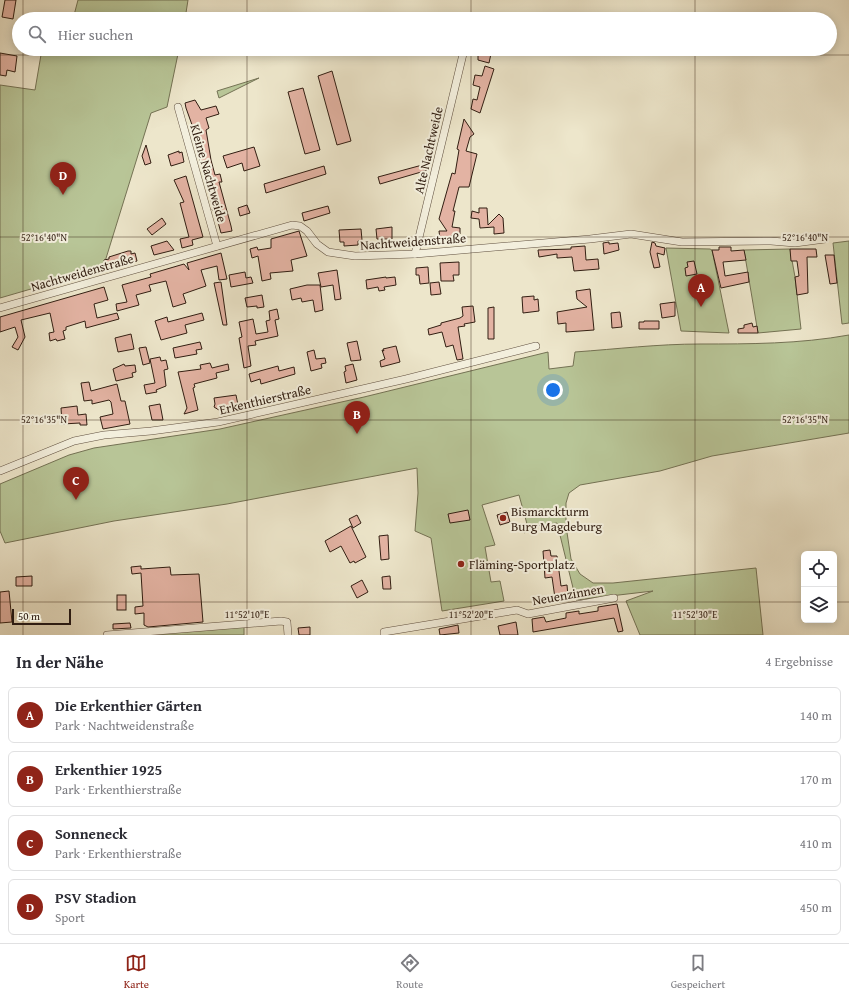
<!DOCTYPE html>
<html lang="de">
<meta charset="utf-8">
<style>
:root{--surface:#fff;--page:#f2f2f3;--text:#2b2b33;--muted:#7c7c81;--line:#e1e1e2;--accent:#8f2418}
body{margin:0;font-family:"Gentium Book Plus",serif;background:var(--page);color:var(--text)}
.controls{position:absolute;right:12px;bottom:12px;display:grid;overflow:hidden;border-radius:6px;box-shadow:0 2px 10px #0003}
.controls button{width:36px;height:36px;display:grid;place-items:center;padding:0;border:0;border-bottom:1px solid var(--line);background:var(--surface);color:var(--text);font:20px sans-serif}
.scale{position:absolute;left:12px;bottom:10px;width:59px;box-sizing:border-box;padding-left:4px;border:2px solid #311e12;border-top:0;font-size:11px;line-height:14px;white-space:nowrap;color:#311e12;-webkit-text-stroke:3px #f3efdd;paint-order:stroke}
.you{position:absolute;left:553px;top:390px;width:14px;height:14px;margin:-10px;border:3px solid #fff;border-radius:50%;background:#1a73e8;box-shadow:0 0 0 6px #1a73e833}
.badge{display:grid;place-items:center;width:26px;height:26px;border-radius:50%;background:var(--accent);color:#fff;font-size:13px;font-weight:700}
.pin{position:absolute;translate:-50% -33px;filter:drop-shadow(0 1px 2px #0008)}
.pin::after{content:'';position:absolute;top:21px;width:14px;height:12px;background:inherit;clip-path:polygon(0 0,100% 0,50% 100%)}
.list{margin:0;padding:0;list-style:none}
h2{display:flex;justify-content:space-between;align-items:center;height:52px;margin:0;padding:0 16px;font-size:17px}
h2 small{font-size:13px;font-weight:400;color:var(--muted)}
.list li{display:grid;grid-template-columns:26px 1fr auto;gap:12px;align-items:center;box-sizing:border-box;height:56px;margin:0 8px 8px;padding:0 8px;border:1px solid var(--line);border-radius:6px}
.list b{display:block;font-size:15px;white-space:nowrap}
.list p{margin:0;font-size:13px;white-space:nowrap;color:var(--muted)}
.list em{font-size:13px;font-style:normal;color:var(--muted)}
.icon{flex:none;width:22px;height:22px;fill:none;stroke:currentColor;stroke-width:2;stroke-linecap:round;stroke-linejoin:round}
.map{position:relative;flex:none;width:849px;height:635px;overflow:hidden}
.search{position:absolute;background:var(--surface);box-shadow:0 2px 10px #0003;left:12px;right:12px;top:12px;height:44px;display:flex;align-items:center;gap:10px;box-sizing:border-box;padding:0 14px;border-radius:22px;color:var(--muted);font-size:15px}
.sheet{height:308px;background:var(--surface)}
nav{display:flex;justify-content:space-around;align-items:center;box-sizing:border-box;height:56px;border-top:1px solid var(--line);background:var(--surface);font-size:11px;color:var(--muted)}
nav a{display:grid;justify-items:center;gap:2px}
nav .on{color:var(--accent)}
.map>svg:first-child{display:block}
.green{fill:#b8c597;stroke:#747254}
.building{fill:#e3b3a3;stroke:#311e12}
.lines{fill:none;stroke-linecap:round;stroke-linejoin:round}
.minor-casing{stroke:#605040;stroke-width:8}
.minor{stroke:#f3efdd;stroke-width:7}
.ticks{fill:none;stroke:#311e12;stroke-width:1;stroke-opacity:0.45}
.poi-dot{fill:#8f2418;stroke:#f3efdd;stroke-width:1.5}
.labels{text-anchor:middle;stroke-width:4;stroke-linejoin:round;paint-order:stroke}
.street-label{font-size:13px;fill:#311e12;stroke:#f3efdd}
.poi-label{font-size:13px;fill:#311e12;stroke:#f3efdd;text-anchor:start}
.ticks-label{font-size:10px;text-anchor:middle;fill:#311e12;stroke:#f3efdd;stroke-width:4;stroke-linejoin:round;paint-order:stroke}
</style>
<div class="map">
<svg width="849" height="635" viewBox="0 0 849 635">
<rect width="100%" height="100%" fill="#ede6cb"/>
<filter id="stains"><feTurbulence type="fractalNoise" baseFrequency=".005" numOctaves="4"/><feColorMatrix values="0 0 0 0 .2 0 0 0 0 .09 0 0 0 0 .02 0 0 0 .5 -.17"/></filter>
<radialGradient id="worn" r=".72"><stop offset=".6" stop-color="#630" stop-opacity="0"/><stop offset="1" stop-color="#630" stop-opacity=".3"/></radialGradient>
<g class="green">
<polygon points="78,0 188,0 185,19 73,19"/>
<polygon points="42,49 179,49 167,107 151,113 103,268 0,298 0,85 35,90"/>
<polygon points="259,78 219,98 217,91"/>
<polygon points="849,241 849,323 842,324 833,243"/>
<polygon points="666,248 710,249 712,250 729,333 681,331"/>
<polygon points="790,249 795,277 801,329 758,333 744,250"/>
<path d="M849,335V433L712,456L660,471L580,485L569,493L566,503V526L571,559L580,574L593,583H613L756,568L763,635H640L626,601L653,591L576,600L557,523L535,526L524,533L527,524L519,495L482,505L495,545L485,547L491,582L500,581L504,601L442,611L431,538L415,531L418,493L417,468L227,504L114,521L5,543L0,531V484L69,455L94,448L220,429L364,397L548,352L549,369L573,366L575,352C617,349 658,344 700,344C750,344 799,344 849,335Z"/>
<polygon points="244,627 244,635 137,635"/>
</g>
<g class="building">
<polygon points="5,0 16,0 13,19 2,17"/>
<polygon points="481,49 492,49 489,63 478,60 478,56"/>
<polygon points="0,53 17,56 15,72 7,70 6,76 0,75"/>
<polygon points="485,66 494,69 480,113 471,109 473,99 477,100 480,87 473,85 475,75 482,76"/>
<polygon points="332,71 351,141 337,145 318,76"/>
<polygon points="303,88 320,150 305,154 288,92"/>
<polygon points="195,100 201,110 216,106 219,114 206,118 209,128 206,130 211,160 215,175 220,174 222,182 219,182 231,226 232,231 221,233 215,211 212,210 213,208 211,200 217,198 212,183 207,185 197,150 200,150 196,136 186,108 185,103"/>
<polygon points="464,119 474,134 470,137 466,151 477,154 469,187 459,187 453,211 455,211 452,227 460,228 460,234 452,235 453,242 444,243 440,239 439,231 447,231 439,219 452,173 455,174 459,150 457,149"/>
<polygon points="146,145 151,163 145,165 142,156"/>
<polygon points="254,147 260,166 244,171 242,163 227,168 223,156"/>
<polygon points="179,151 179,153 182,152 184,162 171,166 168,155"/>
<polygon points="426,164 428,170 380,184 378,177"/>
<polygon points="324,166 326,174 266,193 264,184"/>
<polygon points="186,176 203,237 192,240 193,245 182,248 180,239 189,237 180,203 184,202 174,180"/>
<polygon points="247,205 250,213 240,216 238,208"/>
<polygon points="328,206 330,213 304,221 302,213"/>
<polygon points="479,208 487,208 488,225 499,214 503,218 504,233 494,234 494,227 480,228 479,219 471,218 472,211 479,213"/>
<polygon points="162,218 166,224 152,235 147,229"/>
<polygon points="392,227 392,239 377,239 376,229"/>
<polygon points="361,229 362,240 358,241 358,245 344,246 344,242 340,242 339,230"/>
<polygon points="299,231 307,256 291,260 293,271 270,273 271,279 262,281 258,256 252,258 250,249 257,247 258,250 271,248 271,239"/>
<polygon points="167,241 174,250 154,255 151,246"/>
<polygon points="609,242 609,244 618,243 619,250 604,254 603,243"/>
<polygon points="652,242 655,243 656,246 665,248 664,255 657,253 660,267 654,268 650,252"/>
<polygon points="585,246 586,260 598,259 599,269 574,271 572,257 557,258 557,254 539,257 538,250 571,249 571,247"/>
<polygon points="719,247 731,247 731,251 744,250 746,260 723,262 725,276 748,272 749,282 721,288 712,250 719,250"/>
<polygon points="790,249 816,249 817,257 807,257 808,293 797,295 795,277 799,276 797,261 791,261"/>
<polygon points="128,251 131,251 131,254 135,253 137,261 107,270 104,260 109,259 109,257"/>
<polygon points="221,253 227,279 219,280 217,266 201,270 206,286 183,294 186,303 173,307 166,281 149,285 151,291 136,295 139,305 117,311 116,304 127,302 122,285 151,277 150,274 184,264 189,270 187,263"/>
<polygon points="825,255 834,255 837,283 830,284"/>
<polygon points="694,261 697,274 686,276 685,268 688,267 687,262"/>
<polygon points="459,262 459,275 453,275 454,281 441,281 440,263"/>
<polygon points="428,267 429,283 420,284 419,275 416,275 416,268"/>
<polygon points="337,270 341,299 335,300 333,285 321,287 318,273"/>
<polygon points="245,272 246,278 251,277 253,283 231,287 229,275"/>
<polygon points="386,277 386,278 395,277 396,285 384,287 385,290 379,291 378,287 367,289 366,280"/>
<polygon points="221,282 227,325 223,325 214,283"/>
<polygon points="439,282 441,294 431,295 430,283"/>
<polygon points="307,285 320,285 323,310 315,312 313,300 302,302 301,298 292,300 290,289"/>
<polygon points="104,287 108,300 94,304 97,318 117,313 119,319 86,328 85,321 66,327 66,330 63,331 65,339 57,341 56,339 50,341 49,333 54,332 50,313 21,320 25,337 18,350 12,347 18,337 15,327 0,332 0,317"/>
<polygon points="590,289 594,330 566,332 566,323 558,324 557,312 587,307 577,299 576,291"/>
<polygon points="262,295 264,307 257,308 257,306 247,307 245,298"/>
<polygon points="534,296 534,300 538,299 539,311 523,313 522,297"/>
<polygon points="675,302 675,316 662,318 660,304"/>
<polygon points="473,306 475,322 464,324 465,326 458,327 463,359 457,360 453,345 446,347 442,332 429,335 428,329 441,325 441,323 460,318 463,316 462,307"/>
<polygon points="494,307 494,339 488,339 488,308"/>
<polygon points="277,309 279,319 275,320 278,336 255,341 256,345 248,346 251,366 244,368 239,338 242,337 239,322 253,319 256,334 268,332 266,321 270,320 269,311"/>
<polygon points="620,312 622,327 612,328 611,313"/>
<polygon points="202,313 204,320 185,325 187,333 161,340 155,321 167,317 168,322"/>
<polygon points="644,321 659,321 659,329 639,329 639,322 644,322"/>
<polygon points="752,323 753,327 757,326 758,333 738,333 738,329 744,328 744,325"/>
<polygon points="131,334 134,349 118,352 115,338"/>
<polygon points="357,341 361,360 351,361 347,343"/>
<polygon points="200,342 202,349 196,350 197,354 175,358 173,348"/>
<polygon points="396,346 400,362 381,367 380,361 385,359 382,350 384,351 383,349"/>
<polygon points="146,347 150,363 143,365 139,348"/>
<polygon points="314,350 316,359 325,358 326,363 321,364 322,368 311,371 307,352"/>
<polygon points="160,357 161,361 166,360 168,369 164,370 166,386 156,390 157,392 146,394 144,385 155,383 150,359"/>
<polygon points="210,363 212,368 228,364 229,370 216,373 217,378 194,384 195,387 193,388 198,410 184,414 187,408 178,372 201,369 200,365"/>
<polygon points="124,364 125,366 135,365 136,372 132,373 133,377 116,381 113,369"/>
<polygon points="353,364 357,380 346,383 344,372 346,371 345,366"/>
<polygon points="278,366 279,371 294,367 295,374 261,384 260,379 251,382 249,374"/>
<polygon points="89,382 91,391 117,384 121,401 125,401 130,424 103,429 100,417 113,414 111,402 109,400 92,404 92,400 84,401 81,383"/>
<polygon points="236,395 238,405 219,410 214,407 215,404 214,398"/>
<polygon points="160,404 163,420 152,420 149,406"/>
<polygon points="77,406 78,415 86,414 87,425 80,425 80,423 62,424 61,408"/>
<polygon points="468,510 470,520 450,523 448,514"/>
<polygon points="507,512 510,522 500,525 497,515"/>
<polygon points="357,515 361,523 353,528 349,519"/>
<polygon points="351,526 366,557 355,563 354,561 350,563 341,546 330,552 325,541"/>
<polygon points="388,535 389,559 381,560 379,536"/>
<polygon points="550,550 551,556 557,556 561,586 567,585 568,596 555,598 552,577 545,578 543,551"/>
<polygon points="141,566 141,569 170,567 171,575 199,574 203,622 148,627 144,625 144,613 135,614 135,607 143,606 141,573 132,574 131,567"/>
<polygon points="32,576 32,586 16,586 16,577"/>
<polygon points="390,576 391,589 383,589 382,577"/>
<polygon points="362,580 368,592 357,598 351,586"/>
<polygon points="9,591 12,622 0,623 0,592"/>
<rect x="117" y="595" width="9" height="15"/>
<polygon points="617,604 623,631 618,632 614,618 533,632 532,619 544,617 546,622 566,618 566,613 579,611 579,614 598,611 598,607"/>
<polygon points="516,622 518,635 500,635 498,626"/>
<polygon points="130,623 131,628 113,629 113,624"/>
<polygon points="458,625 459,633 440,635 439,629"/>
<polygon points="310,627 310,635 299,635 298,628"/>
</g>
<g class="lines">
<defs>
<g id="minor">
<polyline points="178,107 217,246"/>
<polyline points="415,254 464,50"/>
<polyline points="0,308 292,225 300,226 307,231 317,244 328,252 355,256 415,254 590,239 631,234 682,242 771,241 795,243 825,239"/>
<polyline points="0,471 74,441 104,435 151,431 218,422 406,379 536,346"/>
<polyline points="107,635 281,621 287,622 288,635"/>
<polyline points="384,635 384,632 517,610 528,614 614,598"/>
</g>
</defs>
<use href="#minor" class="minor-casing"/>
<use href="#minor" class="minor"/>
</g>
<path class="ticks" d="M23,0V19M247,0V19M471,0V19M695,0V19M23,49V635M247,49V635M471,49V635M695,49V635M0,55H849M0,237H849M0,420H849M0,602H804M834,602H849"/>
<g class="poi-dot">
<circle cx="503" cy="518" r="4"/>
<circle cx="461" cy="564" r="4"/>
</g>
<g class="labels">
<g class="street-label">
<text transform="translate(428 150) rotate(-77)" y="5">Alte Nachtweide</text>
<text transform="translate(209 173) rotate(74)" y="5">Kleine Nachtweide</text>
<text transform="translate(413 241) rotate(-4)" y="5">Nachtweidenstraße</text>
<text transform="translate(82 272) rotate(-16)" y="5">Nachtweidenstraße</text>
<text transform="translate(265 399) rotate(-13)" y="5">Erkenthierstraße</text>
<text transform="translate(568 594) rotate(-10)" y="5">Neuenzinnen</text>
</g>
<g class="poi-label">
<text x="511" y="516">Bismarckturm<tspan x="511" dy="15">Burg Magdeburg</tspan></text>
<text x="469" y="569">Fläming-Sportplatz</text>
</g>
</g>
<g class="ticks-label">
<text x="44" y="241">52°16'40"N</text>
<text x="805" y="241">52°16'40"N</text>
<text x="44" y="423">52°16'35"N</text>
<text x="805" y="423">52°16'35"N</text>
<text x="247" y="618">11°52'10"E</text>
<text x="471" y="618">11°52'20"E</text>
<text x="695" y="618">11°52'30"E</text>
</g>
<rect width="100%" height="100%" filter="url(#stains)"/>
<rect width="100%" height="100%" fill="url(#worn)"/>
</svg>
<div class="controls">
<button><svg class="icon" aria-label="locate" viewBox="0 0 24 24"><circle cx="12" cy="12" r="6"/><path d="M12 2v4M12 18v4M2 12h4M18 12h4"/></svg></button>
<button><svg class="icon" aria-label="layers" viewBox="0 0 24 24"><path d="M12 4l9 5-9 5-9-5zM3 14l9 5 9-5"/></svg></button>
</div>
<div class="scale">50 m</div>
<div class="you"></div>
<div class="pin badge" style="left:701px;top:307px">A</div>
<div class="pin badge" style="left:357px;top:434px">B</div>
<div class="pin badge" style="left:76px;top:500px">C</div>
<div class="pin badge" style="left:63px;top:195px">D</div>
<div class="search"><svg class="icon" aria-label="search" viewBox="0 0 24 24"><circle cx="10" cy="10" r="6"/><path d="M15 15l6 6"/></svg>Hier suchen</div>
</div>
<section class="sheet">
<h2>In der Nähe<small>4 Ergebnisse</small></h2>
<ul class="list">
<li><span class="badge">A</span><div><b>Die Erkenthier Gärten</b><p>Park · Nachtweidenstraße</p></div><em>140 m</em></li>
<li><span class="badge">B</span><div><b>Erkenthier 1925</b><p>Park · Erkenthierstraße</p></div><em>170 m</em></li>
<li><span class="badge">C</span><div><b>Sonneneck</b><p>Park · Erkenthierstraße</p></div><em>410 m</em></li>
<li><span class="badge">D</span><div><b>PSV Stadion</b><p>Sport</p></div><em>450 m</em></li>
</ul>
</section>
<nav>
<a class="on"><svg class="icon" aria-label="map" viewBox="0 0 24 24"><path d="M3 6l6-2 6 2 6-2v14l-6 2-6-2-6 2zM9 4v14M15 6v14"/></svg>Karte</a>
<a><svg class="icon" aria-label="directions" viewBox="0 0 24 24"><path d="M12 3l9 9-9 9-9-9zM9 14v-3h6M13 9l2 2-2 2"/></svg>Route</a>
<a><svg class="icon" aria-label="saved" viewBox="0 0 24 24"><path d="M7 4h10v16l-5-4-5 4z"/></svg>Gespeichert</a>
</nav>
